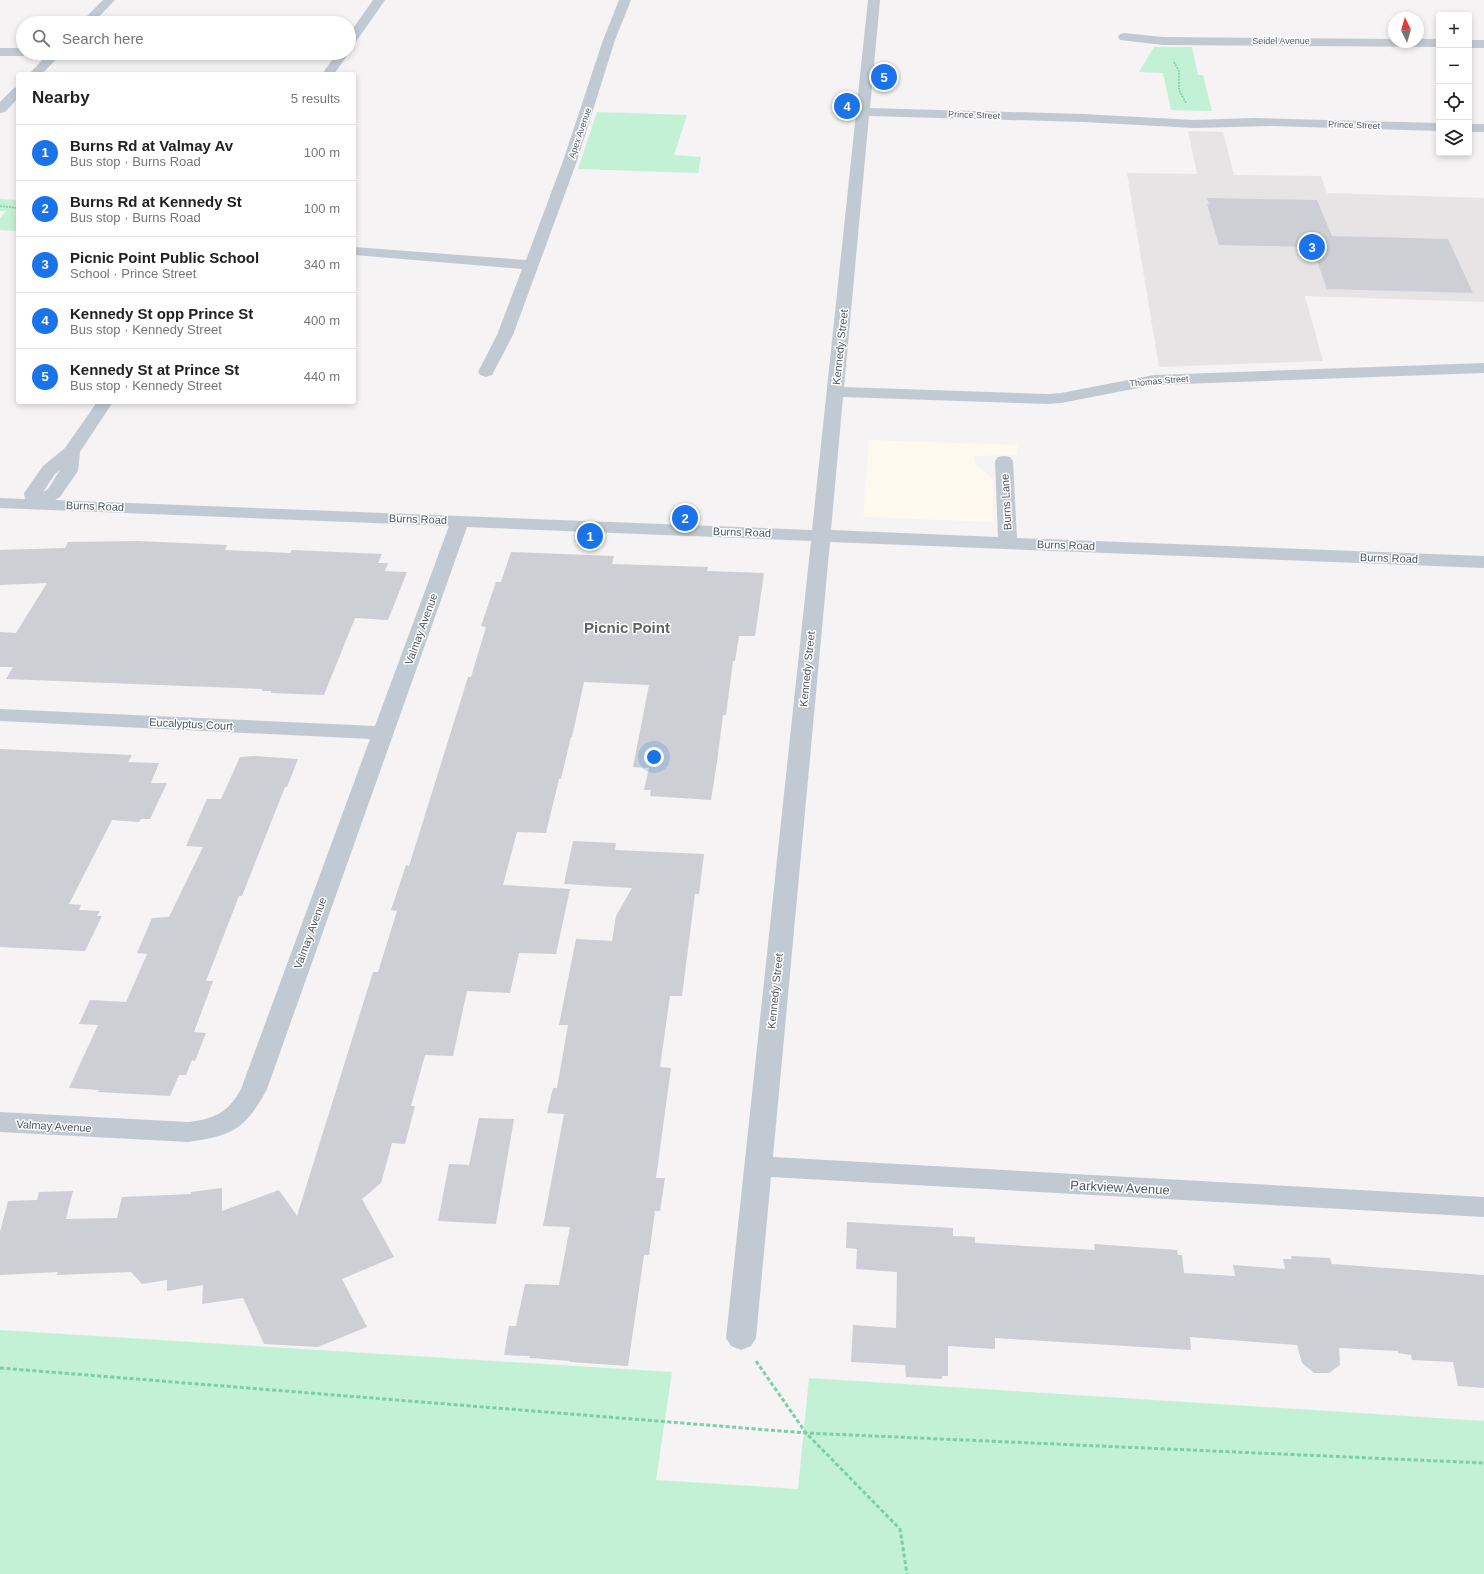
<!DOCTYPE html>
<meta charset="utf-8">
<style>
:root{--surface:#fff;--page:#f6f6f6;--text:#222;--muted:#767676;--line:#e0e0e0;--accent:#1a73e8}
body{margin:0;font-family:Helvetica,sans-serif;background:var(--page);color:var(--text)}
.controls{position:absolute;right:12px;top:12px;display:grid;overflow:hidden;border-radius:4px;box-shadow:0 2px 6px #0003}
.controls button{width:36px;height:36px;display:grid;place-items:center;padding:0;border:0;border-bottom:1px solid var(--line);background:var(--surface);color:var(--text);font:20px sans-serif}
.compass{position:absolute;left:1388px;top:12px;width:36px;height:36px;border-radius:50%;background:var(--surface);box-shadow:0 2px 6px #0003;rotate:355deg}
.you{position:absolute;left:654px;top:757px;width:14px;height:14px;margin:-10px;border:3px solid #fff;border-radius:50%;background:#1a73e8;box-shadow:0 0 0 6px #1a73e833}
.badge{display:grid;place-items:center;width:26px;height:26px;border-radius:50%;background:var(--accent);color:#fff;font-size:13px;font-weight:700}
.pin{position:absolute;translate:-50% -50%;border:2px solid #fff;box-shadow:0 1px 4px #0006}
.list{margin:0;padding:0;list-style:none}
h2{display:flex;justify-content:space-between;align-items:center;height:52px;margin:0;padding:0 16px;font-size:17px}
h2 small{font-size:13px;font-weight:400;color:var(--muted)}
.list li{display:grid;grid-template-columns:26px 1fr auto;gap:12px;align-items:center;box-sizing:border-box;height:56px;padding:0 16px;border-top:1px solid var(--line)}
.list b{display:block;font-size:15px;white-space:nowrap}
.list p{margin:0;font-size:13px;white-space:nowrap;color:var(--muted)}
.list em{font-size:13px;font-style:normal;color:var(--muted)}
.icon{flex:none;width:22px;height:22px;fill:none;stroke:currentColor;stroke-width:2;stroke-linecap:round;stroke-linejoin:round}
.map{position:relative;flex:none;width:1484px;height:1574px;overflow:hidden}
.search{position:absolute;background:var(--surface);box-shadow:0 2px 6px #0003;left:16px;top:16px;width:340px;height:44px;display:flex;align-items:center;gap:10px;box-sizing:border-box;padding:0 14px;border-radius:22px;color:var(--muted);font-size:15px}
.panel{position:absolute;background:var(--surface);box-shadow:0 2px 6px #0003;left:16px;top:72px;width:340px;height:332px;border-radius:4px}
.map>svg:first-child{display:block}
.commercial{fill:#fdf9ef}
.education{fill:#e6e4e5}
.green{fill:#c3f1d5}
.building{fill:#cdcfd5}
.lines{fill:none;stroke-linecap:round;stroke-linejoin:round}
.path-far1{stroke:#7ad0a6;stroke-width:1.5;stroke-dasharray:2 1;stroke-linecap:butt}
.path{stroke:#7ad0a6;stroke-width:3;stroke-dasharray:4 2.5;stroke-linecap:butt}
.minor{fill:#c1cad2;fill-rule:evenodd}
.labels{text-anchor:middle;stroke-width:3;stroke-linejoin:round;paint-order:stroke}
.far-street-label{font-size:9px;fill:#4a5661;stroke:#fff}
.street-label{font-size:11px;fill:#4a5661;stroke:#fff}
.near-street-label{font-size:13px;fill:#4a5661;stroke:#fff}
.district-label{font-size:15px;font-weight:bold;fill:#5f6368;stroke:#fff}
</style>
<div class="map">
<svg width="1484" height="1574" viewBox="0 0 1484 1574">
<rect width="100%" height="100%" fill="#f5f3f3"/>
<polygon class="commercial" points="869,440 1017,445 1018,455 974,456 976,465 993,479 993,522 863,517"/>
<polygon class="education" points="1188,131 1223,132 1234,175 1321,176 1327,193 1484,198 1484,302 1305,296 1323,361 1159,367 1127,173 1197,174"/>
<g class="green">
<polygon points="1154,47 1192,47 1198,75 1203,75 1212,111 1171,110 1163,73 1139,72"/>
<polygon points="597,112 687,115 674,155 701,157 698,173 578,169"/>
<polygon points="18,198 18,231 0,230 0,218 6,211 0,211 0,199 17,200"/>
<polygon points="0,1330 672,1372 656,1480 798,1489 809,1378 1484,1421 1484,1574 0,1574"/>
</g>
<g class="building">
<polygon points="1207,198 1317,200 1332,236 1448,239 1473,293 1327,289 1312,247 1219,245 1207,204 1209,204"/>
<polygon points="138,541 227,545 225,550 290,553 292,550 382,554 378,563 388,563 385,571 407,572 388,620 355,618 324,695 271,693 271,691 262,691 262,689 6,679 13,667 0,667 0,632 16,633 47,583 0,585 0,550 65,548 68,542"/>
<polygon points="511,552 614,556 612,564 708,567 707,571 764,573 755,636 739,636 735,661 733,661 726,715 723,715 717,762 711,800 650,796 651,790 644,790 649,768 633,767 649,685 584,682 572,737 571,737 561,779 559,779 546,833 517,832 503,885 570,889 556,954 519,953 510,993 467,991 453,1056 425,1055 411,1106 415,1106 405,1144 392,1143 381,1183 362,1199 394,1257 342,1279 367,1327 318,1347 264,1344 243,1298 202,1304 203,1285 167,1291 167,1280 142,1284 131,1272 57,1275 58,1272 0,1275 0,1232 8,1201 37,1200 39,1192 73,1191 66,1219 117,1218 122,1197 191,1194 191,1192 222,1188 222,1211 279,1190 297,1216 373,972 378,972 397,911 391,910 406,865 409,866 468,677 471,677 486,627 481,626 496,582 501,582"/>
<polygon points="0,749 132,755 128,762 159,763 151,783 167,783 150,819 141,819 139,822 112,820 69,904 81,905 79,910 100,911 97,916 102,916 85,951 0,947"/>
<polygon points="254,756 298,759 287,787 285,787 242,896 239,896 206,981 213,981 194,1032 206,1033 195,1061 192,1060 186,1075 179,1075 170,1096 98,1092 99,1090 69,1088 98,1025 79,1024 90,1000 126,1002 147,954 137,953 152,918 169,917 203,847 186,846 207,799 221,799 240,757"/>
<polygon points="573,841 616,843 615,850 704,854 699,894 695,894 682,996 670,996 660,1067 671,1068 656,1178 665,1178 660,1211 655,1211 649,1255 644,1255 628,1366 570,1362 570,1361 529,1358 530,1356 504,1355 509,1326 516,1326 525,1284 559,1285 570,1227 543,1226 564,1114 547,1113 553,1088 557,1088 568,1025 559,1025 576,939 612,941 616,916 632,888 564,884"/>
<polygon points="479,1118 514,1119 496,1224 438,1221 449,1164 469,1165"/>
<polygon points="847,1222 953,1228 953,1236 975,1237 975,1243 1095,1250 1094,1244 1177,1250 1178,1255 1182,1255 1184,1273 1235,1276 1233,1265 1285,1269 1283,1259 1292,1259 1291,1256 1330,1258 1332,1264 1484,1275 1484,1388 1458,1386 1453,1362 1412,1360 1411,1355 1398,1353 1398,1351 1339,1348 1340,1365 1329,1373 1314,1373 1302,1363 1297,1345 1190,1337 1191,1350 995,1338 995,1349 948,1346 948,1376 942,1376 942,1379 906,1377 905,1365 851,1362 853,1325 896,1328 897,1272 856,1269 857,1249 846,1248"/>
</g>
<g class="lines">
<g class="path-far1">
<polyline points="1174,62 1179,71 1179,90 1186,103"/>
<polyline points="0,206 18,208"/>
</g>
<g class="path">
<polyline points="756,1361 806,1433 900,1529 907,1574"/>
<polyline points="0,1368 806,1433 1484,1463"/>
</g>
<g class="minor">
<polygon points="103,0 115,0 93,23 80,23"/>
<polygon points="373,0 385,0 353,46 349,47 349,34"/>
<polygon points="619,0 631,0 615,40 577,161 513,335 492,375 486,377 480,375 478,372 497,335 522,269 354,255 354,247 526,260 563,161 603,40"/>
<path d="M868,0H880L870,108L1083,114L1194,120L1254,118L1439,123V131L1271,126L1194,128L1083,122L869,116L844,387L1048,394L1061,393L1154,375L1484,363V373L1154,385L1061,403L1048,404L843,397L831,530L998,537L995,461L998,457L1004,456L1010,457L1013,461L1017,538L1484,556V568L830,542L773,1157L1484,1197V1217L771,1177L756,1338L751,1346L741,1350L731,1346L726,1338L811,541L467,527L267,1089C246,1129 232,1136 188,1142L0,1132V1112L188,1122C214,1119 228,1113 241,1089L370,739L0,721V709L375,726L449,526L0,508V498L25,499L24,493L43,466L65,448L97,402H113L80,452L78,471L60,497L55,500L812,530ZM60,470L48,489L43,492L55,474Z"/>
<polygon points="1124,33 1163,37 1394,39 1394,42 1418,42 1418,39 1439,39 1439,47 1163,45 1120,40 1118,37 1120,34"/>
<rect x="1469" y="40" width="15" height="8"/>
<polygon points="0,48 23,48 23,53 28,53 23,56 0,56"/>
<polygon points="49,53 62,53 42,74 29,74"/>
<polygon points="337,53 349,53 334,74 322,74"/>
<polygon points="18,87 18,98 5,112 0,113 0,102 14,88"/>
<rect x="1469" y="124" width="15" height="8"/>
</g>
</g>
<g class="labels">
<g class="far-street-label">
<text x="1281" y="44">Seidel Avenue</text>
<text transform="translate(974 115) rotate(2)" y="3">Prince Street</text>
<text transform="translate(1354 125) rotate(2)" y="3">Prince Street</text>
<text transform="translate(580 133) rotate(-71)" y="3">Apex Avenue</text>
<text transform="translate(1159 381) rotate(-5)" y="3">Thomas Street</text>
</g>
<g class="street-label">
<text transform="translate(840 347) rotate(-84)" y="4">Kennedy Street</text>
<text transform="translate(1006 502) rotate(-93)" y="4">Burns Lane</text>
<text transform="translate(95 506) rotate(2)" y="4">Burns Road</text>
<text transform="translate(418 519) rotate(2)" y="4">Burns Road</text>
<text transform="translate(742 532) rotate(2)" y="4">Burns Road</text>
<text transform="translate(1066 545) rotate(2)" y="4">Burns Road</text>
<text transform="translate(1389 558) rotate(2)" y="4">Burns Road</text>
<text transform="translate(421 629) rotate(-70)" y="4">Valmay Avenue</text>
<text transform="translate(807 669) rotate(-84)" y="4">Kennedy Street</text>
<text transform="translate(191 724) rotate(3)" y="4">Eucalyptus Court</text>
<text transform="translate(310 933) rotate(-70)" y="4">Valmay Avenue</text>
<text transform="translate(775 991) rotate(-84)" y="4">Kennedy Street</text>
<text transform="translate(54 1126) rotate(3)" y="4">Valmay Avenue</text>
</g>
<g class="near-street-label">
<text transform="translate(1120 1187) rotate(3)" y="5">Parkview Avenue</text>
</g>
<g class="district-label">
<text x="627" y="633">Picnic Point</text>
</g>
</g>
</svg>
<div class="controls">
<button>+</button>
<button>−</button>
<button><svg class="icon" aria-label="locate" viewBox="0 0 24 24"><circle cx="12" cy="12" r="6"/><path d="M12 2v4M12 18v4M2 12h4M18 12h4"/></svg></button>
<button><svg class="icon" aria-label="layers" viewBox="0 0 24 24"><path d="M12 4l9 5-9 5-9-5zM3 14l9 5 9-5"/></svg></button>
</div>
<svg class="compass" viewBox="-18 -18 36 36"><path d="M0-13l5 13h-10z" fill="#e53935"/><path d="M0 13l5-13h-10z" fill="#767676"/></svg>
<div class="you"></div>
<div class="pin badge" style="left:590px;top:536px">1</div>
<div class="pin badge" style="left:685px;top:518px">2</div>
<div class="pin badge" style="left:1312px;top:247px">3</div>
<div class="pin badge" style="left:847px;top:106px">4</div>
<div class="pin badge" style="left:884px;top:77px">5</div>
<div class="search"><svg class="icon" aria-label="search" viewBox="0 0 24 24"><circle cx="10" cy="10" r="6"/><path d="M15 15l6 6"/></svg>Search here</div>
<section class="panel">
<h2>Nearby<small>5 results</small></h2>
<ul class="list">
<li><span class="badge">1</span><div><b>Burns Rd at Valmay Av</b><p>Bus stop · Burns Road</p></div><em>100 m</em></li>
<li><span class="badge">2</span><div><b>Burns Rd at Kennedy St</b><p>Bus stop · Burns Road</p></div><em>100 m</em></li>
<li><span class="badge">3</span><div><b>Picnic Point Public School</b><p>School · Prince Street</p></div><em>340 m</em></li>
<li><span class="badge">4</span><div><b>Kennedy St opp Prince St</b><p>Bus stop · Kennedy Street</p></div><em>400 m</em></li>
<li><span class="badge">5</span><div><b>Kennedy St at Prince St</b><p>Bus stop · Kennedy Street</p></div><em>440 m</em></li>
</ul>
</section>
</div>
